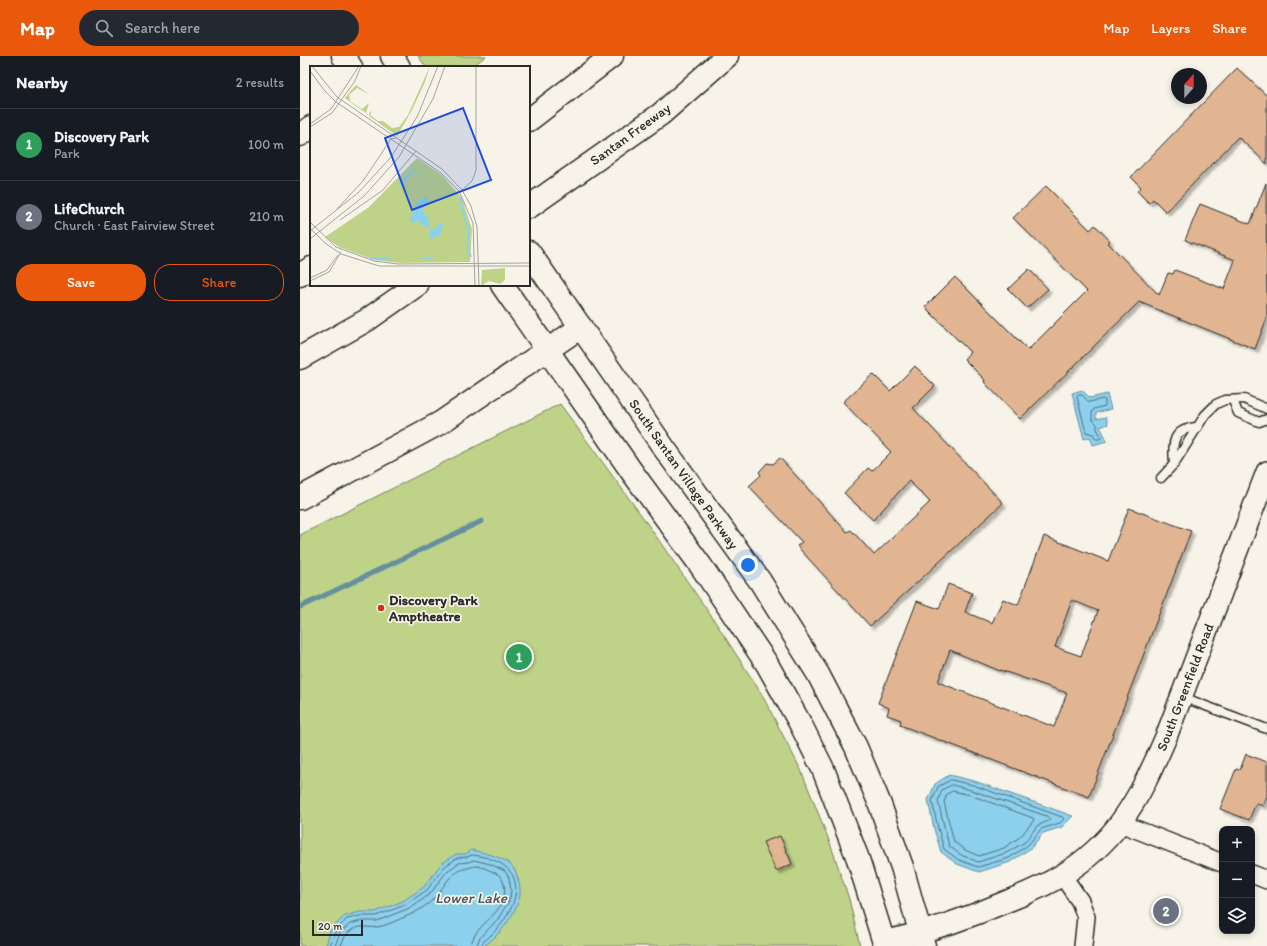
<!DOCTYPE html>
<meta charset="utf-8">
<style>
:root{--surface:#171b24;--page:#242831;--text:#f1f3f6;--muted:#9ea1a6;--line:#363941;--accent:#ea580c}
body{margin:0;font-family:Itim,sans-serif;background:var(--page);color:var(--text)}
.controls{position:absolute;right:12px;bottom:12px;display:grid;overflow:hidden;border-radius:8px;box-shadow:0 2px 6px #0003}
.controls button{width:36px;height:36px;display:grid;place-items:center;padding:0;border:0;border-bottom:1px solid var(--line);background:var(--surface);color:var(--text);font:20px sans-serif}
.compass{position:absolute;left:871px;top:12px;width:36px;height:36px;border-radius:50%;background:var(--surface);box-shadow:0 2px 6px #0003;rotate:21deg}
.scale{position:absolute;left:12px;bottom:10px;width:51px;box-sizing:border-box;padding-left:4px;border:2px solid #2b2b2b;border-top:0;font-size:11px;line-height:14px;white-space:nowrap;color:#2b2b2b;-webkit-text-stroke:3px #f7f3e8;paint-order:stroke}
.you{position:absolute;left:448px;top:509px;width:14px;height:14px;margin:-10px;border:3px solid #fff;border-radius:50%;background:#1a73e8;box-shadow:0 0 0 6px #1a73e833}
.badge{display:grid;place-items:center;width:26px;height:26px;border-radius:50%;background:var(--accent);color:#fff;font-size:13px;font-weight:700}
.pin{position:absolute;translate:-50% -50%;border:2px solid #fff;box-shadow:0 1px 4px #0006}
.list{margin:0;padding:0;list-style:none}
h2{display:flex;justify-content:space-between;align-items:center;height:52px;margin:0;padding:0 16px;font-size:17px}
h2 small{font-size:13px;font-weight:400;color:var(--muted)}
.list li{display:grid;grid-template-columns:26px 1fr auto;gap:12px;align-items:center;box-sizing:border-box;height:72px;padding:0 16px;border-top:1px solid var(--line)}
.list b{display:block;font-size:15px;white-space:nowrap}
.list p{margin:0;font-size:13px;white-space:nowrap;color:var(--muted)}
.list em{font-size:13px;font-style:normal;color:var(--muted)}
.actions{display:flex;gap:8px;padding:12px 16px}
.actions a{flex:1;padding:9px 0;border:1px solid var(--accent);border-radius:16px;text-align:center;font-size:14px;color:var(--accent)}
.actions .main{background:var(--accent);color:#fff}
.icon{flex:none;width:22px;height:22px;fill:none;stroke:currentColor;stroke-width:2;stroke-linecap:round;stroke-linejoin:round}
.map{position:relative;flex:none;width:967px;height:890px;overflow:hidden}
header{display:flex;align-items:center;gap:24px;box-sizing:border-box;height:56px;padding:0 20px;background:var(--accent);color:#fff}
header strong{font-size:19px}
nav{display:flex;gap:22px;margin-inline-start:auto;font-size:14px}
.search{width:280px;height:36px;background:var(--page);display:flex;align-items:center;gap:10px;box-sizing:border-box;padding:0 14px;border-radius:22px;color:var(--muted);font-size:15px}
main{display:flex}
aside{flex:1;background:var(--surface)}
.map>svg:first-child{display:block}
.green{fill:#bed388;stroke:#747f5a}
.water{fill:#8cd0ed;stroke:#658e9f}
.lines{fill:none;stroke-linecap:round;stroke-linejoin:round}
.shore{stroke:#526d79;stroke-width:1}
.stream{stroke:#658e9f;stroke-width:5}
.building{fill:#e1b592;stroke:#2b2b2b;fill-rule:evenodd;filter:url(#shadow)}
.service-casing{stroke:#2b2b2b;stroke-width:11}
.minor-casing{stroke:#2b2b2b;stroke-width:20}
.tertiary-casing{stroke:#2b2b2b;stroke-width:24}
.secondary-casing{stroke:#2b2b2b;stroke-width:25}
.motorway-casing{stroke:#2b2b2b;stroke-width:25}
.service{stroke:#f7f3e8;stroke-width:8}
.minor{stroke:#f7f3e8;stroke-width:17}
.tertiary{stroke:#f7f3e8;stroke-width:21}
.secondary{stroke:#f7f3e8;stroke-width:22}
.motorway{stroke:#f7f3e8;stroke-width:22}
.poi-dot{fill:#c8321e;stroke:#f7f3e8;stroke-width:1.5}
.labels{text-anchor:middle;stroke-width:3.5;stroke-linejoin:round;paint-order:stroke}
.street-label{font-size:14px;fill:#2b2b2b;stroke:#f7f3e8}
.poi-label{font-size:14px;font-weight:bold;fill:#2b2b2b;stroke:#f7f3e8;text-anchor:start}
.water-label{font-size:15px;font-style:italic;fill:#43545c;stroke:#f7f3e8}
.inset-river{fill:none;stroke:#8cd0ed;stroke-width:2}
.inset-road{fill:none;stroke:#a5a39c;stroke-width:1}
.view{fill:#1d4ed8;fill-opacity:0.15;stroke:#1d4ed8;stroke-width:2}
.inset-edge{fill:none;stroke:#2b2b2b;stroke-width:2}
</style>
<header>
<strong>Map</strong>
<div class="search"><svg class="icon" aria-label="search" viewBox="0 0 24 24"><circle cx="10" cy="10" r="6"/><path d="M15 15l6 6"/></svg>Search here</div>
<nav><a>Map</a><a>Layers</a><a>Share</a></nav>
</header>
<main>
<aside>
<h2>Nearby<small>2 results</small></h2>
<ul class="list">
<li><span class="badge" style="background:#2e9e5b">1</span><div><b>Discovery Park</b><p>Park</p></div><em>100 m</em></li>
<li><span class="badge" style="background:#6b7280">2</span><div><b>LifeChurch</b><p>Church · East Fairview Street</p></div><em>210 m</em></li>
</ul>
<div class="actions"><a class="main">Save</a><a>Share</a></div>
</aside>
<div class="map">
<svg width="967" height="890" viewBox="0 0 967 890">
<defs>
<filter id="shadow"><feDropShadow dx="3.5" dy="3.5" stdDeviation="1" flood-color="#0004"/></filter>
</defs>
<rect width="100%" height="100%" fill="#f7f3e8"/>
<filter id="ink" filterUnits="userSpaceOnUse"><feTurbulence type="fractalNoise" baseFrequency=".025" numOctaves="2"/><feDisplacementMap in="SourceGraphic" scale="8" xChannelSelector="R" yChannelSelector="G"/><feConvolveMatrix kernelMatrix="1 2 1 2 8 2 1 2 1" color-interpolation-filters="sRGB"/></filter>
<g filter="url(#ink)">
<g class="green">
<polygon points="118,0 186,0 171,11 126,11"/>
<polygon points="260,348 344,463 414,564 461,637 501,714 530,787 549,843 560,890 0,890 0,479"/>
</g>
<g class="water">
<polygon points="782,334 790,342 807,338 811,353 796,357 796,363 806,361 808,368 800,371 804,378 807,385 793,389 790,381 784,383 772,337"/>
<polygon points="649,719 674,725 773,760 762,771 743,777 731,792 710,806 679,816 657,808 641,796 634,773 628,744 635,728"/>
<path d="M171,794C182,796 203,801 211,809C214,812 217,818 218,823C220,830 221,836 219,844C215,859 197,882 184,890H26L30,875L33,871L45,860L60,856H75L103,845L124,831L141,808L156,798H166Z"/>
</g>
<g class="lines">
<g class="shore">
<polygon points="779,339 782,339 789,346 803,343 805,344 805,350 794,353 792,356 792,363 797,368 797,373 801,380 800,383 796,383 793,378 786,376 777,341"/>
<polygon points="651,724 673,729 762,761 764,763 760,767 741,773 728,789 709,802 678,811 659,804 644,793 638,772 632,745 638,731"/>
<polygon points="652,729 671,734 749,761 750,764 737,770 725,786 706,797 678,806 661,799 649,790 638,745 642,734"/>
<polygon points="653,735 670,739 733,762 734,764 720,781 704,792 679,800 665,794 654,786 644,746 647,738"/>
<path d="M30,890L36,874L47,863L60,860H76L105,849L127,834L144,811L157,802L167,801L172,799C236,806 221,856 183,886L182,890"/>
<polyline points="35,890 40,877 50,868 61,865 77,865 107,853 119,846 130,838 147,815 159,807 168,806 174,804 190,808 205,815 209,822 211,834 210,843 198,863 179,883 177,890"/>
<path d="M41,890C44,878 52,870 65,871C69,871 73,872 77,871C85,870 93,866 100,863C113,858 127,851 136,840C144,831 149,819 160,814C163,813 172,811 175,810C179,809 197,817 200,820C202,822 203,825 204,828C210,858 172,868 171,890"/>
</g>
<polyline class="stream" points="0,551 182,465"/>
</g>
<g class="building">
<polygon points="937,12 967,40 967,108 938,81 866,156 853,143 849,147 837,135 841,131 831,121"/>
<polygon points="966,127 967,262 955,293 839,246 720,363 684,326 685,324 664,303 670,296 625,251 655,221 728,294 787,235 713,162 746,130 790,174 795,169 810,185 808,187 859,239 868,217 873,218 875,214 924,233 935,204 885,184 900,148 950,168"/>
<polygon points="729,213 748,233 727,252 708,233"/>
<polygon points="615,310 635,330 613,352 703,447 570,570 497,490 502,486 449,430 461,419 459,416 467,407 473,408 480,402 547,476 551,474 574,499 630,446 609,425 573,464 544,437 568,412 572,415 591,396 543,346 573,318 590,335"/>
<path d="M829,452L891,475L789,741L600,669L601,664L587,659L589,652L578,647L617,545L639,553L648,528L672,537L665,556L692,567L703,543L718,549L744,480L808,505ZM772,544L798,555L781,600L755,591ZM650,594L700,615V614L767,637L754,671L638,626Z"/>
<polygon points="946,698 967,706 967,740 963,750 956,747 949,764 920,753 936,713 940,714"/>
<polygon points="480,780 492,808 476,815 463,786"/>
</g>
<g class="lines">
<defs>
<g id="service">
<polyline points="933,344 938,357 959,366 967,363"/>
<path d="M874,408C872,387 872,373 897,371"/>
<polyline points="861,422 874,408 905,359 916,348 925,344 944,343 967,353"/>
<polyline points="882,641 967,673"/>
</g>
<g id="minor">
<polyline points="820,767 922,807"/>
<polyline points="952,818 967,824"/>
<polyline points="762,819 780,845 786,861 783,890"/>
</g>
<path id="tertiary" d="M584,886C627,876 669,862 710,844C728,837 746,829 762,819C783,807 806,786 820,767C840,740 853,711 866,681L967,416"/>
<g id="secondary">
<polyline points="43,0 51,11"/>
<polyline points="92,0 99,11"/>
<polyline points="229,196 364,392 460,525 518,618 556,691 579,746 602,811 624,890"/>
<polyline points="202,229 332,416 401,510 467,608 501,669 523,713 558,803 585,890"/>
</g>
<g id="motorway">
<polyline points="229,64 312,0"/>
<polyline points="0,79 11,71"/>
<polyline points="229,151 361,58 427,0"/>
<polyline points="0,219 11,212"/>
<polyline points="0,302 67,264 117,229"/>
<polyline points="0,442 140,367 281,271"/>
</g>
</defs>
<use href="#service" class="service-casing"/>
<use href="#minor" class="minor-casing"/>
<use href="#tertiary" class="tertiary-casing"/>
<use href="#secondary" class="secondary-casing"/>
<use href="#motorway" class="motorway-casing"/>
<use href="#service" class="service"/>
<use href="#minor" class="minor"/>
<use href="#tertiary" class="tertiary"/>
<use href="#secondary" class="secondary"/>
<use href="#motorway" class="motorway"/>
</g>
</g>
<circle class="poi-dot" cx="81" cy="552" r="4"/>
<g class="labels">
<g class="street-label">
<text transform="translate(330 78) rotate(-36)" y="5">Santan Freeway</text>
<text transform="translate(384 418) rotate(55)" y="5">South Santan Village Parkway</text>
<text transform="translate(885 631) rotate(-69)" y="5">South Greenfield Road</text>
</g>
<g class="poi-label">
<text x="89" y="549">Discovery Park<tspan x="89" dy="16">Amptheatre</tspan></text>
</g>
<g class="water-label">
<text x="171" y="847">Lower Lake</text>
</g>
</g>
<g transform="translate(10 10)">
<rect width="220" height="220" fill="#f7f3e8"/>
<path d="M120,0L115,16L102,44L87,70L59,50V47L62,45L60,49L68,55H73L82,62L89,61L98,49ZM46,19L60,29L47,22L39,29L40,35L52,43L59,37L56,47L35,32ZM107,92L132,109L152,132L162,163L160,196L90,197L64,194L29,181L15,171L59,141ZM195,202V214L190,218L179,215L171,220L172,204Z" fill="#bed388"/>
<path d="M117,131L118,136L112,145L118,151L120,164H125L129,157L133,158L131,168L122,173L119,171L120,165L117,160H112L110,155L103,157L100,154L105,140L112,132Z" fill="#8cd0ed"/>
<path class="inset-river" d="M89,119L104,104M150,132L158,163V183L161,191M60,192L82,193M112,193L124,192"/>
<path class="inset-road" d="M2,0L27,31L132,103L152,124L161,140L167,161L169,220M0,5L14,24L26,36L131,107L149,125L163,157L165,220M0,58L21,43L49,0M0,61L22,47L45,15L51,0M152,124L162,115L166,104V0M27,143L53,115L81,73L86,72M30,154L73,124L106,85M0,156L26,181L64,195L88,198L220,197M0,162L15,177L31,188L69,200H220M0,165L49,126L81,91L107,51L128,0M0,173L54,130L89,91L123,33L135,0M0,212L17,204L28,189M0,215L19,206L31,186"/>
<path class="view" d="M153,42L181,114L102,144L75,72Z"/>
<rect width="220" height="220" class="inset-edge"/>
</g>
</svg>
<div class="controls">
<button>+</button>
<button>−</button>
<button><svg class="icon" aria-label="layers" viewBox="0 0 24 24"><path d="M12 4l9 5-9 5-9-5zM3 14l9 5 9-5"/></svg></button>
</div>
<svg class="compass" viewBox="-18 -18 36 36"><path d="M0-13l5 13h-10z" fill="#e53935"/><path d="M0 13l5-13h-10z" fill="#9ea1a6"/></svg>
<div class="scale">20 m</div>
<div class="you"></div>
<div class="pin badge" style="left:219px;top:601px;background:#2e9e5b">1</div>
<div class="pin badge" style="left:866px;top:855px;background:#6b7280">2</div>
</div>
</main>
